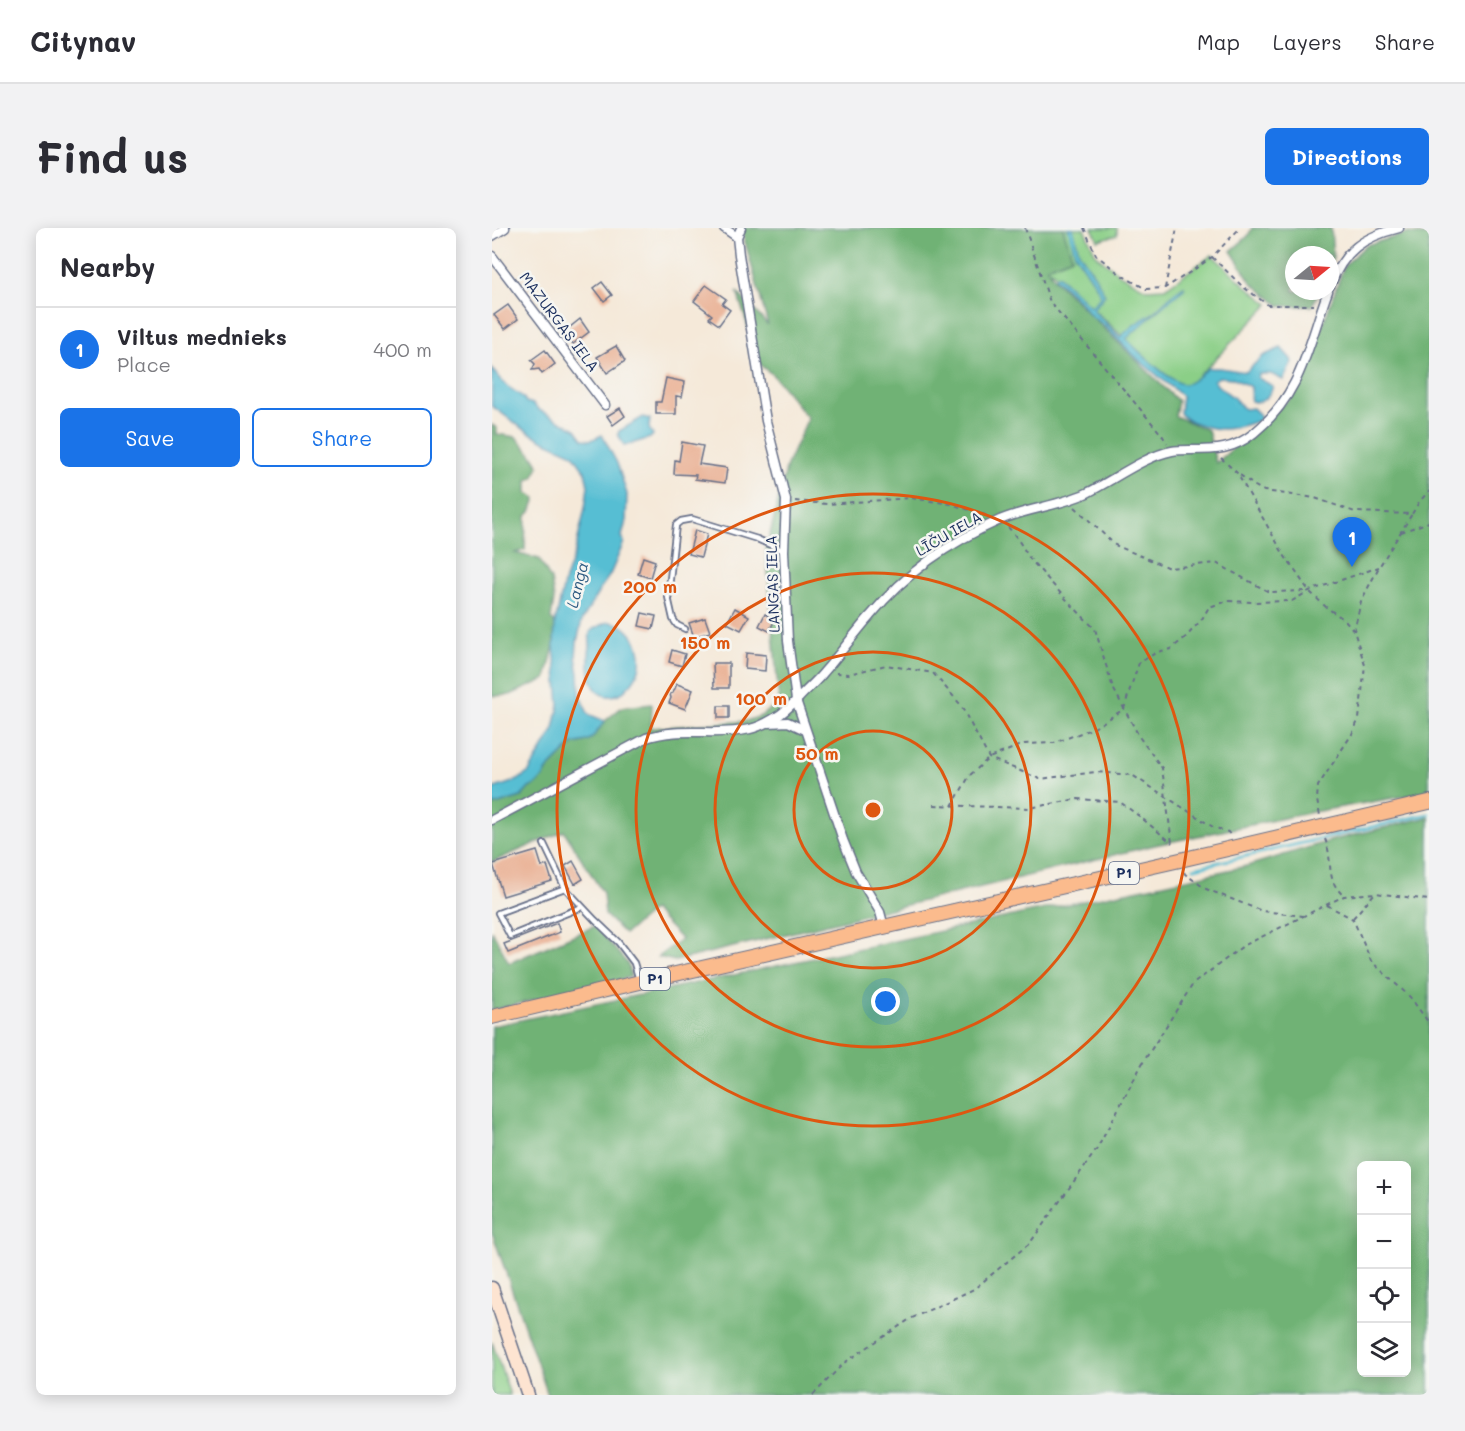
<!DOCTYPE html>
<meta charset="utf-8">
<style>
:root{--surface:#fff;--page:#f2f2f3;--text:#2b2b33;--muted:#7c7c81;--line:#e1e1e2;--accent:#1a73e8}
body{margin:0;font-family:Mali,sans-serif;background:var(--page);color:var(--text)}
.controls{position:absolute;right:18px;bottom:18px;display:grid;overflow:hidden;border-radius:9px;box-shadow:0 3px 15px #0003}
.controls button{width:54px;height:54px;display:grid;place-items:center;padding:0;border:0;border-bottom:2px solid var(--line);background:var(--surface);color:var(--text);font:30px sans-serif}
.compass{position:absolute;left:793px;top:18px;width:54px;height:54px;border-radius:50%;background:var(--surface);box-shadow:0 3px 15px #0003;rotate:72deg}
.you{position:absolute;left:394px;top:774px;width:21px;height:21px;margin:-15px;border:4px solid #fff;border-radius:50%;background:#1a73e8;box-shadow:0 0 0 9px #1a73e833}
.badge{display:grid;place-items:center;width:39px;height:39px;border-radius:50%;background:var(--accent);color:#fff;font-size:20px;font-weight:700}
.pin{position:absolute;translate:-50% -50px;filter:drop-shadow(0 2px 3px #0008)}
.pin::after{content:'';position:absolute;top:32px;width:21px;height:18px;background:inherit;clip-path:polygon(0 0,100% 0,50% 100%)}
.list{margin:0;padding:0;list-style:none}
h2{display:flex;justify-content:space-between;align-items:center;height:78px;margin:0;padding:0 24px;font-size:26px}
h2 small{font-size:20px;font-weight:400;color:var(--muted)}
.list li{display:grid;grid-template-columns:39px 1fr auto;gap:18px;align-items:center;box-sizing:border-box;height:84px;padding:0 24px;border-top:2px solid var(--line)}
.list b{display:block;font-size:22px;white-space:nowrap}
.list p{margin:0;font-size:20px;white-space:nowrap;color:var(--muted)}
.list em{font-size:20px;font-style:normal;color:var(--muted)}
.actions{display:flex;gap:12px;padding:18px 24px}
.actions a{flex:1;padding:14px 0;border:2px solid var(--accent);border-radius:9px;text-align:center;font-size:21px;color:var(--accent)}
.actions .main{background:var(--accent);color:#fff}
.icon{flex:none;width:33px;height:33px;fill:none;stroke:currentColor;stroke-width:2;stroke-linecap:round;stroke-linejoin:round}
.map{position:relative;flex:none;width:937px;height:1167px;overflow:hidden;border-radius:9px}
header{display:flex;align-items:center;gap:36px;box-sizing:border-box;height:84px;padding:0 30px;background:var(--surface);border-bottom:2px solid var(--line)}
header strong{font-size:28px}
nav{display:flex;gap:33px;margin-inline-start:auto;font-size:21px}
.intro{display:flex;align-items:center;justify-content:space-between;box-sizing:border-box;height:144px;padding:0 36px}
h1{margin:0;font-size:42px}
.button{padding:15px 27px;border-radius:9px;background:var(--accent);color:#fff;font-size:21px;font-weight:700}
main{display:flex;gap:36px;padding:0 36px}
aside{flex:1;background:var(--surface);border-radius:9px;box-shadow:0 3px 15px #0003}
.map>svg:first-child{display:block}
.green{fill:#8bcf87;stroke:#537f72;stroke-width:1.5}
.forest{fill:#70b274;stroke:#467069;stroke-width:1.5;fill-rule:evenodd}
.water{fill:#56bed3;stroke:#387698;stroke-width:1.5}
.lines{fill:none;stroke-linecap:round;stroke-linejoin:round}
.stream{stroke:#56bed3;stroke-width:3}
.building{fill:#eab296}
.service-casing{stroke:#677089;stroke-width:8}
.minor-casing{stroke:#677089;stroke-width:11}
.secondary-casing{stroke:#677089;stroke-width:15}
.primary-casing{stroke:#677089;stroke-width:16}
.path{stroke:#677089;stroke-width:2;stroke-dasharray:4.5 4.5;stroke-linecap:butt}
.service{stroke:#fff;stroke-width:4.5}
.minor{stroke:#fff;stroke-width:8}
.secondary{stroke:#fde4d1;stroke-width:12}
.primary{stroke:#fbbb8d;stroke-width:14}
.ring{fill:none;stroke:#de5710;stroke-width:3}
.labels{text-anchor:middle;stroke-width:5;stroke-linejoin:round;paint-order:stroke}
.shield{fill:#f6f6f2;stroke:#5d6b8a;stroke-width:1.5}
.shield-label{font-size:14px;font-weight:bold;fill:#1b2f5e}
.street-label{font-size:15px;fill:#1b2f5e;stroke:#f6f6f2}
.water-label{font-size:16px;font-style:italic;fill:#2d5a81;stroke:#f6f6f2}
.centre{fill:#de5710;stroke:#f6f6f2;stroke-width:3}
.ring-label{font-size:18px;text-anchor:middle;font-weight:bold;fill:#de5710;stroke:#f6f6f2;stroke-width:5;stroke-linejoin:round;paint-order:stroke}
</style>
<header>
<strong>Citynav</strong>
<nav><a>Map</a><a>Layers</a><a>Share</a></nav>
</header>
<div class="intro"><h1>Find us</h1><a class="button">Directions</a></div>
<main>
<aside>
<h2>Nearby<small></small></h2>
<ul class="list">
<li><span class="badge">1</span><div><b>Viltus mednieks</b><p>Place</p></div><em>400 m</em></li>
</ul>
<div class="actions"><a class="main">Save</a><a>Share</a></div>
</aside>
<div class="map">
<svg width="937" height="1167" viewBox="0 0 937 1167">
<rect width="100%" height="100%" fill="#f6f6f2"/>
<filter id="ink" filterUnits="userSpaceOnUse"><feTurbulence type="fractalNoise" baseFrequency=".0167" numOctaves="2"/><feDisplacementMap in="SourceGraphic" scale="12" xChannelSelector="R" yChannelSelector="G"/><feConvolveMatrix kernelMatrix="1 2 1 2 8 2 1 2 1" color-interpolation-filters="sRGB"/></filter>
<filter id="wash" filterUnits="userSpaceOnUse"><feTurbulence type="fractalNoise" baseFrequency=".008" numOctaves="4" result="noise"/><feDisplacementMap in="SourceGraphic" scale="24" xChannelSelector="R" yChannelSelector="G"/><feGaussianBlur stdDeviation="1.35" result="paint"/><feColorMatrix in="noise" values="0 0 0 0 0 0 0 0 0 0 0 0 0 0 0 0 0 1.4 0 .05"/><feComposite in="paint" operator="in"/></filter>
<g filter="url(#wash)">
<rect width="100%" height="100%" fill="#f5e9d9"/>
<g class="green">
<polygon points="571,0 592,0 604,27 629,47 654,61 673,60 720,27 753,57 777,76 691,164 555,39 580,29"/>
<polygon points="600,0 625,0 625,7 606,12"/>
<polygon points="0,1114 18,1167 0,1167"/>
</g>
<g class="forest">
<polygon points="252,0 571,0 580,29 555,39 563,52 686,173 683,188 716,202 724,235 801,168 816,138 852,38 874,17 917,5 937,8 937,564 821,584 663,617 183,733 166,729 189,711 161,682 133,706 113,687 111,665 72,603 0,634 0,578 29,569 37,560 45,556 51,550 55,542 81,516 91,514 100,510 113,493 130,479 160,476 159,500 254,493 269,488 287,474 274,322 295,237 316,190 280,146 268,137 245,64 276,97 250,3"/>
<polygon points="760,0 839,0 841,30 838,37 838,27 802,27 802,63 827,63 820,78 788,78 759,54 739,23 756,8"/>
<polygon points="0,197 5,200 5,206 24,209 41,228 47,238 41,250 35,252 35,265 44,270 39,284 34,288 33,322 23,325 47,331 59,352 62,371 59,391 63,395 62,418 54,451 18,467 1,468 0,466"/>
<path d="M937,589V1167H56L0,1004V798L667,657L755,638L841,612ZM870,938H914V1144H870Z"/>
<polygon points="103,698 136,736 139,749 0,782 0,702 17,735"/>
</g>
<g class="water">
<path d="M576,0H581L587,24L603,48L613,67L601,81L602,83L628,109L643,96L660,86L682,65L692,58V61C672,76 653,94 634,111C643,120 682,158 693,156C701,155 709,145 716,140H728L754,144L771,128L789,120L799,131L800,135L791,152L779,146H767L766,150L781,158V159C776,169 771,177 759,173C757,167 760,164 759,159L740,150L727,149L722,152L725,157L742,170L752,181L761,180L767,186L769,190L766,193C742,201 728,205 704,195C697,193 692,191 688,185L690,168L648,133L610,96L599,88L589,75L562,49L566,47L599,79L609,68L603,56L583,26Z"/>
<polygon points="0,140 6,149 15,158 31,169 34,174 41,176 47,182 84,201 91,211 99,212 110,207 125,235 135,266 134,293 130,308 132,314 118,347 110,358 90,392 85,414 84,429 87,446 88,466 96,486 113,493 100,510 95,513 81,516 55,542 51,550 45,556 37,560 29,569 0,578 0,561 26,552 37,544 62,501 67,477 62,418 63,395 73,351 83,324 93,280 96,258 93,243 81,226 50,212 30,200 0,178"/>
<polygon points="151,189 158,191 157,200 161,207 158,210 132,218 126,206 127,203"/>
<path d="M116,394C128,395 135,400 142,410C151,425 151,442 139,456C135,459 134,463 129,465C98,480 94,438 98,418C98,413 97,409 98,404L101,401Z"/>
</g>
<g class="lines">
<polyline class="stream" points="702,640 937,586"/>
</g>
<g id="blocks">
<g class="building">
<polygon points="110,54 120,67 112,73 102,60"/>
<polygon points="214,57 234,71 230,76 238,82 227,97 217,90 220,87 202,73"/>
<polygon points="16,77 26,91 13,101 2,87"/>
<polygon points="88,91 97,104 81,116 72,104"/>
<polygon points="124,118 133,133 115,145 105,129"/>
<polygon points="53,122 63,136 50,146 47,141 40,142 43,136 39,132"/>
<polygon points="174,150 193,154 190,169 184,168 184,186 164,186 164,174 169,174"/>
<polygon points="128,180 133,188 121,197 115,188"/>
<polygon points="190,214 211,218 207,236 235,240 233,255 203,251 204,247 182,246 183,232 187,233"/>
<polygon points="203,302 215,306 209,329 197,326"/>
<polygon points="151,329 163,333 158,350 146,346"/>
<polygon points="243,380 257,388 249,402 235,395"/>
<polygon points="150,385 164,388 161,401 147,398"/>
<polygon points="273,386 283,392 277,403 267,398"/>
<polygon points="213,390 218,404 202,409 197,395"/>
<polygon points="180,422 193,426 190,438 177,434"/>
<polygon points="254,425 274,427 273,443 253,441"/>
<polygon points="221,435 237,435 237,460 222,460"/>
<polygon points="185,456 201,462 193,481 177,475 179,470 178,466 181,465"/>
<rect x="226" y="478" width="11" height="12"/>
<polygon points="45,623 50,639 55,637 60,653 11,668 1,636"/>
<polygon points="81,633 91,651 83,656 73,638"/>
<polygon points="65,695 68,704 16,725 12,716"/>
</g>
</g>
</g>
<g filter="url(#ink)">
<use href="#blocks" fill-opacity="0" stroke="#677089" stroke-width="1.5"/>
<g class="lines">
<defs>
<g id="service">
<polyline points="193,401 185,397 181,391 176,369 184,297 189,293 200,291 265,311 292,323"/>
<polyline points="52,616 73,660"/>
<polyline points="90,679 18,708 6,685 73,660 103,692 126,714 142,735 147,752"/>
</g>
<g id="minor">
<polyline points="232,0 245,9"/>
<polyline points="249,0 245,9 247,27 274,193 294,272 292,323 296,413 304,472 351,612 364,644 388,684 392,699"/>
<polyline points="0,8 13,0"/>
<polyline points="0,28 113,177"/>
<path d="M838,58C852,22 871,9 907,0"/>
<polyline points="277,495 296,494 313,502"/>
<path d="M0,592L154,510C189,498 224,509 258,501C268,499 278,493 286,488C294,483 300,476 307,470C315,461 325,453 332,444C348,426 362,406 378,388C415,344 456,315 508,292C536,280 567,278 595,265C620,253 653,228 680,223C685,222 692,222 698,222C724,222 741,222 762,205C810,166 816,117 836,63"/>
</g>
<polyline id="secondary" points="0,1060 36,1167"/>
<polyline id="primary" points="0,789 148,754 688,632 937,574"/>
</defs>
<use href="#service" class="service-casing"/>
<use href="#minor" class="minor-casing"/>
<use href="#secondary" class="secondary-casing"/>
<use href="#primary" class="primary-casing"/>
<g class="path">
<polyline points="533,0 558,74 670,207 675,215"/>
<polyline points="592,0 604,27 629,47 654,61 673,60 700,43 720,29 748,0"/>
<polyline points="720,29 750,58 776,77 822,77"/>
<polyline points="673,60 685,0"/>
<polyline points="729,230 745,245 792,327 817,363 835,380 853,392 862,403 873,437 867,491 860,506 826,558 825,572 828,588"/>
<polyline points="748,247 763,258 772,263 823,270 863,284 920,286 927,274 937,263"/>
<polyline points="303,273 335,276 419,270 459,276 496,288"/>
<polyline points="583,279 623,317 677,340 724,335 777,364 816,363"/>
<polyline points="516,299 525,310 538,331 572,369 603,401 621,460 648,510 670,540 680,615"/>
<polyline points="909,304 937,294"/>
<polyline points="862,403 869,373 887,339 920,286"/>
<polyline points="344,445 357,446 394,437 441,445 468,476 497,530 548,551 604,544 640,547 721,599 736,604 739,608"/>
<polyline points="442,577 537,580 586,571 628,574 647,588 680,615"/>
<polyline points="460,578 478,547 497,530 532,516 562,515 602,500 632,481 638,461 647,435 665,424 679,421 695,408 710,391 717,379 736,373 762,374 800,373 817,363 887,339"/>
<path d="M833,611C842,633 832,651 852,668"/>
<polyline points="692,644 693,646 714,661 770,683 811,688"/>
<polyline points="835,677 861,691 879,733 918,769 937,795"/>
<polyline points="861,690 883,665"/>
<polyline points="321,1167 352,1135 418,1091 482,1061 538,1015 605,921 650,836 701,756 751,718 852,668 883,665 937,672"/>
</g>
<use href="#service" class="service"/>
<use href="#minor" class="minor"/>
<use href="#secondary" class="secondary"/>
<use href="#primary" class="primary"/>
</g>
</g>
<g class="ring">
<circle cx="381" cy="582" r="79"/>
<circle cx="381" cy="582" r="158"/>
<circle cx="381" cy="582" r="237"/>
<circle cx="381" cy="582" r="316"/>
</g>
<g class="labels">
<g class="shield">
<rect x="617" y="634" width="30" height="22" rx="4.5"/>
<rect x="148" y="740" width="30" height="22" rx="4.5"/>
</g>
<g class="shield-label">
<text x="632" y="650">P1</text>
<text x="163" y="756">P1</text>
</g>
<g class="street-label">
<text transform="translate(67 94) rotate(53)" y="5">MAZURGAS IELA</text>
<text transform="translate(457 306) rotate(-30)" y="5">LĪČU IELA</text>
<text transform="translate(281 356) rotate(-92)" y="5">LANGAS IELA</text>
</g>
<g class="water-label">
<text transform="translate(85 357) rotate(-76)" y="6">Langa</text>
</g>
</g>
<circle cx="381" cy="582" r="9" class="centre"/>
<g class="ring-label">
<text x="158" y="365">200 m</text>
<text x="213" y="421">150 m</text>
<text x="269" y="477">100 m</text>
<text x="325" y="532">50 m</text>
</g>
</svg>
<div class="controls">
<button>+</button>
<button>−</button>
<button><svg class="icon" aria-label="locate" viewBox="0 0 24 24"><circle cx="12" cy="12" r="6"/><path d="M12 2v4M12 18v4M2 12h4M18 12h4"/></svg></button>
<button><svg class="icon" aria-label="layers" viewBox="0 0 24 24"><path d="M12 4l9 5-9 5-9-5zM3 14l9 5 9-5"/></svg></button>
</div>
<svg class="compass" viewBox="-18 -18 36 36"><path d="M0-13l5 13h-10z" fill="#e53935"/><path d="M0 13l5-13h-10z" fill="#7c7c81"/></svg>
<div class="you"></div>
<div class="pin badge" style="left:860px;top:339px">1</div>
</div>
</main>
